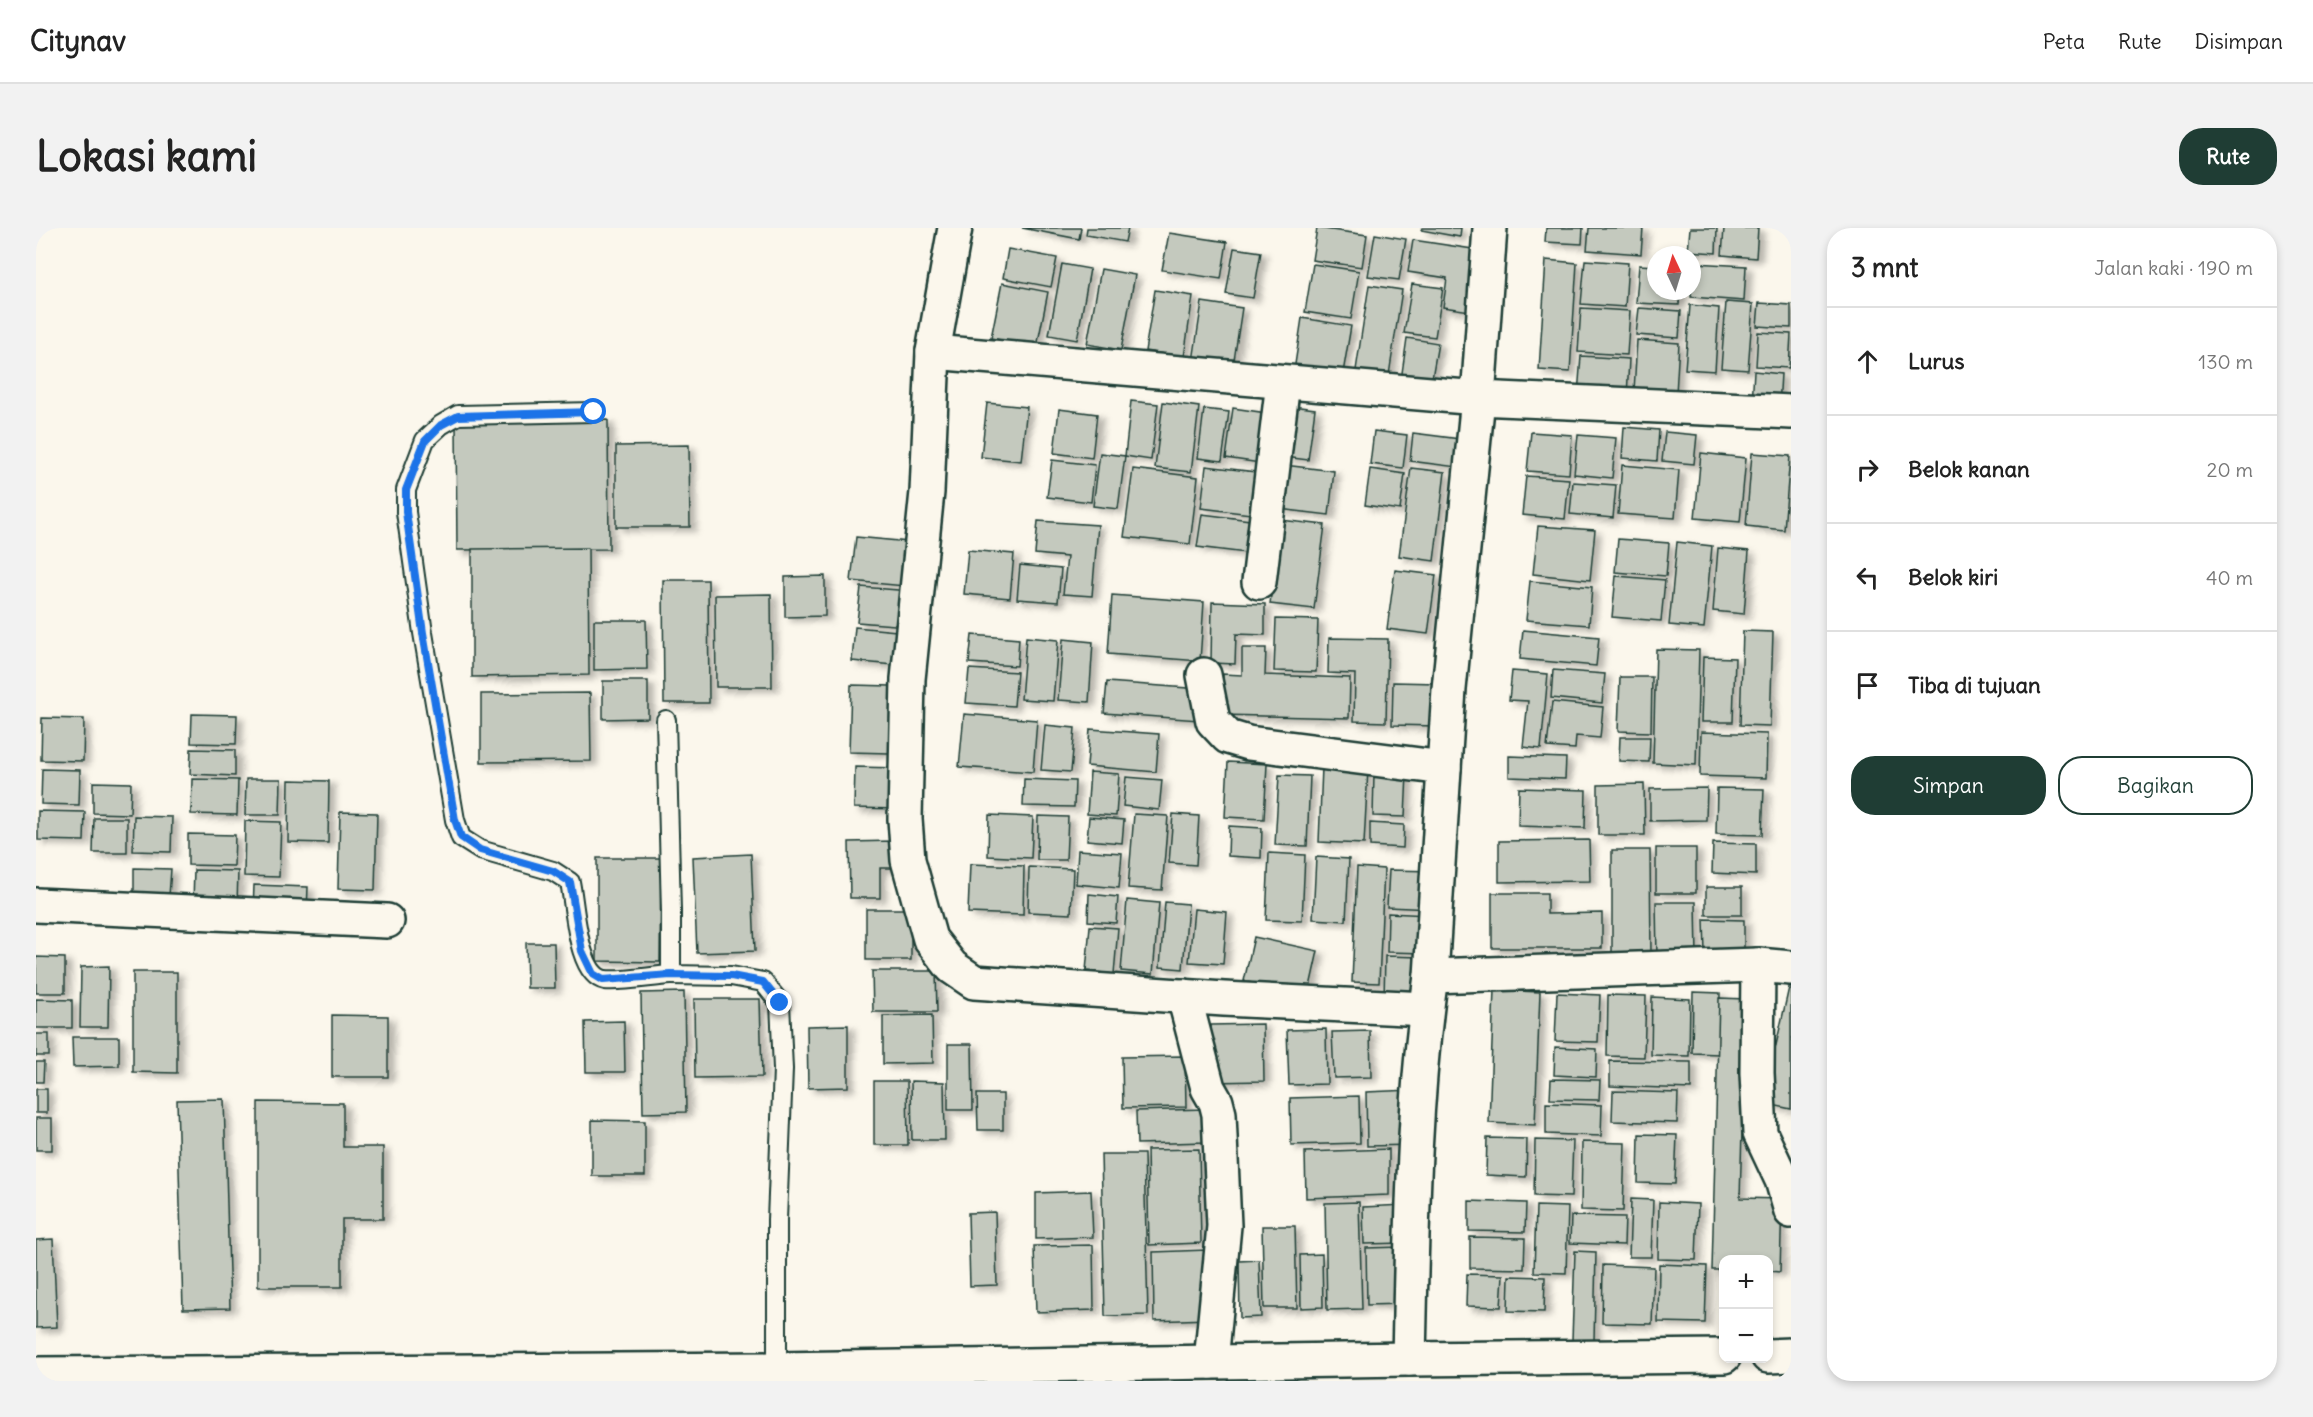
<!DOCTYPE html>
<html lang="id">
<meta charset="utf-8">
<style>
:root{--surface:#fff;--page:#f2f2f2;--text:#222;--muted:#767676;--line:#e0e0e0;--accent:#1f3d34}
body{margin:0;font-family:Delius,sans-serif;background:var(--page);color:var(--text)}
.controls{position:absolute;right:18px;bottom:18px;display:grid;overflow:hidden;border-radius:12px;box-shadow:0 3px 9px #0003}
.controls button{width:54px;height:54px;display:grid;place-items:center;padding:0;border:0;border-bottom:2px solid var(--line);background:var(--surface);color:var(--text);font:30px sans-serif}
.compass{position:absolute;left:1611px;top:18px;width:54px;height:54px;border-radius:50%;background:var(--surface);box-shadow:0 3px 9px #0003;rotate:356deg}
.stop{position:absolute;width:18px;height:18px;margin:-14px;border:4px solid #1a73e8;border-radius:50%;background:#fff}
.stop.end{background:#1a73e8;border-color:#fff;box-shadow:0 2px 6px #0008}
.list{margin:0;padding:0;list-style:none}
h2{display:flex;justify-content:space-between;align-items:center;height:78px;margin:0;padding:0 24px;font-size:26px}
h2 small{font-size:20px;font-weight:400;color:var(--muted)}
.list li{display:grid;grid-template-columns:39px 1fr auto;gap:18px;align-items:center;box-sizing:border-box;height:108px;padding:0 24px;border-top:2px solid var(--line)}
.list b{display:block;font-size:22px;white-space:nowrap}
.list em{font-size:20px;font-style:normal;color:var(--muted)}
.actions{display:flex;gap:12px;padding:18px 24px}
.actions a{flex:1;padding:14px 0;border:2px solid var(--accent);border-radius:24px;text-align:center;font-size:21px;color:var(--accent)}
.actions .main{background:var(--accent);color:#fff}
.icon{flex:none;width:33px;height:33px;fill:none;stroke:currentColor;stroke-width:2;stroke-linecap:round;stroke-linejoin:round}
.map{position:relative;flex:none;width:1755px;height:1153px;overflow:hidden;border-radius:24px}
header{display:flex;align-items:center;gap:36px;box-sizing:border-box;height:84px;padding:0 30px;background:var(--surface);border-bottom:2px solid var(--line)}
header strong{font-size:28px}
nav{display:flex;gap:33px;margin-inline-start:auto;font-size:21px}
.intro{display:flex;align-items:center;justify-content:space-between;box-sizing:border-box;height:144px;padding:0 36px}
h1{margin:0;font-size:42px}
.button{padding:15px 27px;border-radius:24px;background:var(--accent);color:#fff;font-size:21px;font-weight:700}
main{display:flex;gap:36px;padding:0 36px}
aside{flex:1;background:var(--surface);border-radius:24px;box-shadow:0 3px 9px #0003}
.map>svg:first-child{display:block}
.building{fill:#c4c9be;stroke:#1f3d34;stroke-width:1.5;filter:url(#shadow)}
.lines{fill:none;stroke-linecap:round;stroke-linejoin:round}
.lane-casing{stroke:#1f3d34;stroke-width:22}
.street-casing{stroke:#1f3d34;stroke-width:38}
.highway-casing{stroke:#1f3d34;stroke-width:38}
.lane{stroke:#fbf7ec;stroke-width:18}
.street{stroke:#fbf7ec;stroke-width:33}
.highway{stroke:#fbf7ec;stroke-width:33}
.route{stroke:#1a73e8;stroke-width:8}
</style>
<header>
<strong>Citynav</strong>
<nav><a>Peta</a><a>Rute</a><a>Disimpan</a></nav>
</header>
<div class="intro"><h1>Lokasi kami</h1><a class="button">Rute</a></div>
<main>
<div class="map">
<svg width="1755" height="1153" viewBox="0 0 1755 1153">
<defs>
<filter id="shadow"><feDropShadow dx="6" dy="4" stdDeviation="3" flood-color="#0004"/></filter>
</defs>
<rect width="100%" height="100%" fill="#fbf7ec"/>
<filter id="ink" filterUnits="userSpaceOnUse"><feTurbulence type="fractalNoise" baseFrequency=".0167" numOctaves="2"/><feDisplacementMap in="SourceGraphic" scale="12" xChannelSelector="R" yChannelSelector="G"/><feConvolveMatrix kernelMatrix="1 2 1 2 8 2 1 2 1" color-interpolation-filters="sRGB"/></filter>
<g filter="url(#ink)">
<g class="building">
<polygon points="986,0 1045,0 1043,11"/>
<polygon points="1051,0 1092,0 1089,14 1050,7"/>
<polygon points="1281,0 1331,7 1326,39 1276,32"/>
<polygon points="1386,0 1425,0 1424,9 1385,2"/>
<polygon points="1510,0 1547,0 1546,16 1509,14"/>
<polygon points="1553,0 1607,0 1605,26 1551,22"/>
<polygon points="1654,0 1681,0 1680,25 1652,23"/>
<polygon points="1688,0 1722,0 1720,30 1686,27"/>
<polygon points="1133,5 1191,14 1185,51 1126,42"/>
<polygon points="1339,6 1370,11 1363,52 1332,48"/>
<polygon points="1377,12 1443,22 1434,83 1407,79 1411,50 1372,44"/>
<polygon points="1198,20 1225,24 1217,70 1190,66"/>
<polygon points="972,21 1021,30 1015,59 967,50"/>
<polygon points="1510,32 1541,35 1534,144 1503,142"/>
<polygon points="1549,32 1592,35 1589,79 1545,76"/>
<polygon points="1658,35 1710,38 1708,73 1655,69"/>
<polygon points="1026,36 1054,41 1041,112 1013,107"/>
<polygon points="1277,36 1323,43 1315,91 1269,84"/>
<polygon points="1603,37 1620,38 1620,63 1644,63 1643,77 1600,75"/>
<polygon points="1065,41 1099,47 1085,122 1051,116"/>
<polygon points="966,55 1012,64 1001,119 955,110"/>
<polygon points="1376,56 1407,60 1399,109 1368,105"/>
<polygon points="1333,57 1366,62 1353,147 1320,142"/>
<polygon points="1119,62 1157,68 1148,129 1109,123"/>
<polygon points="1166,74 1206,80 1197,139 1157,133"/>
<polygon points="1690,74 1717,76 1712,142 1685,140"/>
<polygon points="1723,75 1755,77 1755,100 1721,98"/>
<polygon points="1654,77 1683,80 1679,143 1649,141"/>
<polygon points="1545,80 1594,83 1591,127 1542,124"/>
<polygon points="1603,80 1645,83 1643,110 1600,107"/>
<polygon points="1266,90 1315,98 1306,151 1258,143"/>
<polygon points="1722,104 1755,106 1753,140 1720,138"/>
<polygon points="1371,110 1402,115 1395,156 1365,152"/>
<polygon points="1601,112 1643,115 1640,166 1598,163"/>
<polygon points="1545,128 1593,131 1591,169 1542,166"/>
<polygon points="1718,143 1745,146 1743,178 1716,176"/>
<polygon points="1095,173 1122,176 1115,232 1089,228"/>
<polygon points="1127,174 1163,179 1155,244 1119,240"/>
<polygon points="951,175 991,179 985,233 945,229"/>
<polygon points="1256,178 1279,181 1272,232 1249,229"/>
<polygon points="1197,180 1237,186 1231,236 1190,230"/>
<polygon points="1023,181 1061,186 1056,230 1018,225"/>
<polygon points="1168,181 1193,184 1186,233 1162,230"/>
<polygon points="572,192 573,321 421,322 420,193"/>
<polygon points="1588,199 1623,202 1621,233 1586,230"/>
<polygon points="1338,203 1371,207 1367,240 1334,236"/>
<polygon points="1495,204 1536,207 1533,246 1491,243"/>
<polygon points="1629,204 1661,207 1658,236 1626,233"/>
<polygon points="1377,205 1424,211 1421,239 1374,233"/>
<polygon points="1542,207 1580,210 1576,250 1538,246"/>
<polygon points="653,217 654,299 580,299 580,218"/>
<polygon points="1064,225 1089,228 1082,281 1057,278"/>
<polygon points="1665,225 1710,230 1704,294 1659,290"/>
<polygon points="1716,225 1754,228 1748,302 1710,298"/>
<polygon points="1016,232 1059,237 1055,274 1011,269"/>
<polygon points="1248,237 1298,243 1293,287 1243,281"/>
<polygon points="1586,237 1643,242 1639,290 1582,286"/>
<polygon points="1170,238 1228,245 1223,287 1165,280"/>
<polygon points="1375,240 1409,244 1398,333 1363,328"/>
<polygon points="1097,241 1162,249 1154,316 1088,309"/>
<polygon points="1334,241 1369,246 1364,282 1329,277"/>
<polygon points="1490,248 1533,251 1529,291 1486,287"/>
<polygon points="1537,254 1580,257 1577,290 1534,286"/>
<polygon points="1166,286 1222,293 1218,326 1161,319"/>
<polygon points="1244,292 1289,297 1278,381 1234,376"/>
<polygon points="1002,293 1062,297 1056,368 1027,366 1031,329 999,326"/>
<polygon points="1502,298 1559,302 1554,352 1497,346"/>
<polygon points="820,309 873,314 869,358 815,353"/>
<polygon points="1582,311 1633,315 1630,348 1579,344"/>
<polygon points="1641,314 1676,318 1668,400 1633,397"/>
<polygon points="552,320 553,447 436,449 436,321"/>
<polygon points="1682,320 1713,323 1708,386 1677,383"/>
<polygon points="932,322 978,326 974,370 928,366"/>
<polygon points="984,337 1025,341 1022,374 981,371"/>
<polygon points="1359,342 1400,347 1392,406 1351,401"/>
<polygon points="789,348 789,388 749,389 749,349"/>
<polygon points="1580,348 1629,352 1625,393 1576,389"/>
<polygon points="627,352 672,352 673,475 628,475"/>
<polygon points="1494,353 1556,359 1553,397 1490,392"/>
<polygon points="825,359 874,363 871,398 821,394"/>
<polygon points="735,366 736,459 680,459 679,367"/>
<polygon points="1076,367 1168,374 1164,433 1072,426"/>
<polygon points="1176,374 1229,376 1229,407 1200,406 1199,436 1175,435"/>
<polygon points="1240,391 1282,392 1280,444 1238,443"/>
<polygon points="558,392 610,392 611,441 558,442"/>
<polygon points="819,399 871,404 868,438 816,433"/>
<polygon points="1487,402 1563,409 1560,438 1484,431"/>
<polygon points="1707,403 1737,404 1734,498 1704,497"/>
<polygon points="936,407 983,411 981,438 933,435"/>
<polygon points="990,409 1022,412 1017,473 985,471"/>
<polygon points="1293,410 1352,411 1350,494 1318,493 1319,446 1292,445"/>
<polygon points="1027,411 1057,414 1053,474 1022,472"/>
<polygon points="1206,420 1230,420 1229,447 1314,450 1313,490 1186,487 1187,446 1206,447"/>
<polygon points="1620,421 1663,422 1660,537 1617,535"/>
<polygon points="1667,429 1699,430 1697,494 1665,494"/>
<polygon points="933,441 981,444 978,478 930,475"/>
<polygon points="1517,442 1569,446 1566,475 1515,470"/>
<polygon points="1476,443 1512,446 1505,521 1487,519 1492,473 1473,472"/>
<polygon points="1584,449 1616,449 1615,504 1582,503"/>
<polygon points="567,453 612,453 612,490 567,491"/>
<polygon points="1071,454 1165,461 1163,492 1068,485"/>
<polygon points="1357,454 1401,455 1400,498 1356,497"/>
<polygon points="815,457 855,458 853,525 813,524"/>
<polygon points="554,465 555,533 445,534 445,466"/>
<polygon points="1516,474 1567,479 1564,510 1540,508 1539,521 1511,519"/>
<polygon points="156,486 201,487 200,516 155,515"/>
<polygon points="928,486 1001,492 997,544 923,539"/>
<polygon points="6,490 48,491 47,533 5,532"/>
<polygon points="1009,497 1039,500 1035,544 1005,542"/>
<polygon points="1054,501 1123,506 1120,544 1051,538"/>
<polygon points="1665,504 1731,506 1730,550 1664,548"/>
<polygon points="1584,509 1614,509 1613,534 1583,533"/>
<polygon points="155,521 199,522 199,548 154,546"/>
<polygon points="1473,528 1530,530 1529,551 1473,549"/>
<polygon points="1192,534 1231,536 1228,591 1189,589"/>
<polygon points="819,539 863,540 862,581 818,580"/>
<polygon points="1286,539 1332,541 1328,616 1283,614"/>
<polygon points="6,541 44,542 43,577 5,576"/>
<polygon points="1054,544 1083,546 1080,588 1051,586"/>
<polygon points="1338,545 1371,546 1369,589 1337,588"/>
<polygon points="1243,547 1274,548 1271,618 1239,617"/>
<polygon points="1090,549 1126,552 1123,582 1087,578"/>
<polygon points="156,551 202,552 201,587 155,586"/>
<polygon points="210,551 245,551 244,587 209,587"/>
<polygon points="988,551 1039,553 1038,579 987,578"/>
<polygon points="253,552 293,553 292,615 252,614"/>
<polygon points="57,554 95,555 94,586 57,585"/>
<polygon points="1608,556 1609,607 1562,607 1562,557"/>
<polygon points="1483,560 1550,562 1549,600 1482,598"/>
<polygon points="1671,560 1670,592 1614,593 1614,561"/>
<polygon points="1681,560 1728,561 1726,607 1680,606"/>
<polygon points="2,583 49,584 48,613 2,612"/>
<polygon points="304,584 341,585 339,662 302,661"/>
<polygon points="1098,586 1132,588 1126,662 1092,660"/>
<polygon points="1137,586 1163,588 1160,637 1133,635"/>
<polygon points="953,587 997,589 995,630 952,628"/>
<polygon points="98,588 136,589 135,624 97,623"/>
<polygon points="1002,588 1032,589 1030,632 1001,632"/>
<polygon points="1053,589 1088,592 1086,615 1051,612"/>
<polygon points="58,590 91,590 91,625 57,625"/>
<polygon points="209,593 245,594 243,649 208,648"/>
<polygon points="1334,595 1368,597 1367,620 1334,618"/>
<polygon points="1193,598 1226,600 1225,630 1192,628"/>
<polygon points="152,606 199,607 198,638 152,637"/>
<polygon points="1553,612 1554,653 1463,654 1463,613"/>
<polygon points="857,613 858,640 844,640 844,670 814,670 813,614"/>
<polygon points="1677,615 1720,616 1720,647 1676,645"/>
<rect x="1620" y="620" width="40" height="45"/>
<polygon points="1042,622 1086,625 1083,660 1040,656"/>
<polygon points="1576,622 1614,622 1615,729 1576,729"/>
<polygon points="1233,625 1269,627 1266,693 1230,692"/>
<polygon points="715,626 719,723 661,725 657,629"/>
<polygon points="1280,629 1313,631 1310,693 1277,691"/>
<polygon points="561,630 625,630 624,734 561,733"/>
<polygon points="934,636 988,638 987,687 932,685"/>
<polygon points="993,639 1037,641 1035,686 992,684"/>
<polygon points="1321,639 1348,641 1343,755 1316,754"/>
<polygon points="98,640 135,641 133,668 98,667"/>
<polygon points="158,642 202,643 201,676 157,675"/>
<polygon points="1353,642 1398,643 1396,681 1351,679"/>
<polygon points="218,657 272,659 271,684 217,683"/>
<rect x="1670" y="659" width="36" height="28"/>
<polygon points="1456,665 1511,665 1511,686 1566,685 1566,720 1456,720"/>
<polygon points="1053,666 1082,669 1080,695 1052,693"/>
<polygon points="1091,672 1123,675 1117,746 1085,743"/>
<polygon points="1129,674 1152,676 1147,741 1124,739"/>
<polygon points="1620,674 1660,674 1661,730 1621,731"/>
<rect x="830" y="681" width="45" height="51"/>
<polygon points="1158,681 1191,684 1187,736 1153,734"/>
<polygon points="1352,685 1393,687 1391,725 1351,724"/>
<polygon points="1668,691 1708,692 1708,725 1669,726"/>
<polygon points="1054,698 1082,700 1078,746 1050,743"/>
<polygon points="1218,709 1282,723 1272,768 1208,753"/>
<polygon points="490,715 518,715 519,760 491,760"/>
<polygon points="1349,728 1384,729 1382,770 1348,769"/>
<polygon points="0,729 29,730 29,765 0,765"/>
<polygon points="73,738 72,799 44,799 45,739"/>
<polygon points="836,743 900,743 901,784 837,784"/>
<polygon points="97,744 141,744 141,845 97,844"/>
<polygon points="1754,755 1755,755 1755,881 1727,875"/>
<polygon points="1458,762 1504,764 1499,897 1453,895"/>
<polygon points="648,764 650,884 607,885 605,765"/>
<polygon points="1657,764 1684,765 1683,826 1656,825"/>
<polygon points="1521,765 1564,767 1562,814 1519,813"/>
<polygon points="1572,767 1610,768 1608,829 1571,828"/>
<polygon points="1616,769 1654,771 1653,828 1615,827"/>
<polygon points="1683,770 1710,771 1704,970 1746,971 1744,1044 1732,1043 1732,1032 1688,1032 1688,1042 1676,1042"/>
<polygon points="0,771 36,772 36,800 0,800"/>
<polygon points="658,771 724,771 726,849 659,850"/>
<polygon points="296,787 352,788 352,849 296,849"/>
<polygon points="896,787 897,835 847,836 847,788"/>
<polygon points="588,793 589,844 550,844 549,794"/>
<polygon points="1227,796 1228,853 1176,854 1175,797"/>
<polygon points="812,797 812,859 772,860 771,798"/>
<polygon points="1290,801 1291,856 1253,857 1251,802"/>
<polygon points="1334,803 1335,849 1298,850 1296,804"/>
<rect x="0" y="806" width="13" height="22"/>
<polygon points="36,809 83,809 83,838 37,839"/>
<polygon points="912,816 936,816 937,882 912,882"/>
<polygon points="1519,819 1561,821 1560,849 1518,847"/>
<polygon points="1149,828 1150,879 1087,880 1086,829"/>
<polygon points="1574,833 1655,834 1655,861 1574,858"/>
<polygon points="0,834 8,834 7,854 0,854"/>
<polygon points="1515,851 1564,852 1563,872 1514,871"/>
<polygon points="838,853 871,853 872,917 838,917"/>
<polygon points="875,853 908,854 909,912 876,912"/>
<rect x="0" y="861" width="11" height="24"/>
<polygon points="1376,862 1377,917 1331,918 1330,864"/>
<polygon points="1577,863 1642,865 1641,895 1576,893"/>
<polygon points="941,866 967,866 967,902 942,902"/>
<polygon points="1323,868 1324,915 1255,917 1254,870"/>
<polygon points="188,871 194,1080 147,1081 141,872"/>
<polygon points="222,874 307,875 307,919 347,919 347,991 306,991 306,1059 222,1059"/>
<polygon points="1510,875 1566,877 1565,908 1510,906"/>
<polygon points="1169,881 1170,914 1101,916 1100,883"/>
<rect x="0" y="890" width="16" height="32"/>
<polygon points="556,892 609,893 609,948 556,948"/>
<polygon points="1603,906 1641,907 1639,956 1602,955"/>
<polygon points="1451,910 1491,911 1490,949 1450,947"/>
<polygon points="1499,912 1537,913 1535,969 1498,968"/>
<polygon points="1546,914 1589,915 1587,983 1545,982"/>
<polygon points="1163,921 1165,1015 1113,1017 1111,922"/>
<polygon points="1353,921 1353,967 1270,970 1269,924"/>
<polygon points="1065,926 1108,926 1112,1087 1069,1088"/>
<polygon points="1055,963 1057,1009 1000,1011 1000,965"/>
<polygon points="1595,971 1617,972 1615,1029 1593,1029"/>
<polygon points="1433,973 1490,975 1489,1004 1433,1003"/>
<polygon points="1323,974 1326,1081 1291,1082 1289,975"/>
<polygon points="1623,974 1662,976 1660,1032 1622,1031"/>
<polygon points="1368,977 1369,1015 1328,1016 1327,979"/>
<polygon points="1500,978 1532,979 1530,1045 1498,1044"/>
<polygon points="959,984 961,1057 934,1058 932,985"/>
<polygon points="1535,988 1589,989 1588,1017 1534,1015"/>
<polygon points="1226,998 1259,998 1261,1080 1228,1080"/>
<polygon points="1434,1009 1489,1010 1488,1041 1434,1040"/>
<polygon points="17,1011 21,1099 0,1100 0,1012"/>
<polygon points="1057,1017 1058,1082 1000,1084 998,1018"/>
<polygon points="1366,1019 1367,1076 1331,1077 1330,1020"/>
<polygon points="1171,1022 1172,1091 1118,1093 1117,1024"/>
<polygon points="1539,1023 1560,1024 1558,1113 1536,1112"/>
<polygon points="1286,1026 1287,1079 1265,1080 1264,1027"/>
<polygon points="1223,1032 1225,1089 1204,1090 1203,1033"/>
<polygon points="1623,1036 1671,1038 1669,1095 1622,1094"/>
<polygon points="1567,1037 1618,1039 1616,1096 1566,1095"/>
<polygon points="1431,1046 1467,1047 1465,1079 1430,1078"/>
<polygon points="1473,1048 1509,1049 1508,1084 1472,1083"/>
</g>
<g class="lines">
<defs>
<g id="lane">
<path d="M558,184L422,187L405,197L389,212L370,262V284L387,405L419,592L425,610L444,622L517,643L534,654C539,676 541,747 569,752C585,754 617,748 635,747"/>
<polyline points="630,492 635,683 635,747 695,748 727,754 744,775 747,841 741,992 741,1141"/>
</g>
<g id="street">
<polyline points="919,0 897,124 891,264 872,451 869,591 872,632 894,711 916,739 938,754 1188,771 1390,781"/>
<polyline points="897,124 1442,170 1755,184"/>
<polyline points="1223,354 1247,154"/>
<polyline points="1168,447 1177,493 1192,509 1212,515 1408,540"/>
<polyline points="0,677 351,693"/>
<polyline points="1722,737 1721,845 1724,905 1746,952 1755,983"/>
<polyline points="1395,748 1722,737 1755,740"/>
<polyline points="1148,768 1172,860 1180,874 1183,886 1188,998 1175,1134"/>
<path d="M1373,1131C1376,1003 1377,875 1395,748L1413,461L1442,170L1454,0"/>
</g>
<g id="highway">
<polyline points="1732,1128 1755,1127"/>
<polyline points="0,1146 741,1141 1373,1131 1688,1128"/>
</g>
</defs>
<use href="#lane" class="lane-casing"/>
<use href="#street" class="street-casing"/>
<use href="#highway" class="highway-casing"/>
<use href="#lane" class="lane"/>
<use href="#street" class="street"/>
<use href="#highway" class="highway"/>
</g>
</g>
<g class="lines" filter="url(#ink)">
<polyline class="route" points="558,184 422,188 405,197 389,213 370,262 370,284 387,405 419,592 425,609 444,622 517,643 534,654 546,723 557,746 567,752 635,747 695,748 727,754 744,775"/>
</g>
</svg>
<div class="controls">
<button>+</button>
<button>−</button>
</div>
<svg class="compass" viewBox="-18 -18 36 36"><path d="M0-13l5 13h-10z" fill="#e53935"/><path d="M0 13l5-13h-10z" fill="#767676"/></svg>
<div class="stop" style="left:558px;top:184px"></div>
<div class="stop end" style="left:744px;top:775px"></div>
</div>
<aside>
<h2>3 mnt<small>Jalan kaki · 190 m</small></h2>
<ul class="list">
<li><svg class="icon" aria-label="ahead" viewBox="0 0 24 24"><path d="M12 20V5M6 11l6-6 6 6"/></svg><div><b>Lurus</b></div><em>130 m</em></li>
<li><svg class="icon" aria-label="right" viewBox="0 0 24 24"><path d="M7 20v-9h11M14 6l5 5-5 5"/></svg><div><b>Belok kanan</b></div><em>20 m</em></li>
<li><svg class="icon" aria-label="left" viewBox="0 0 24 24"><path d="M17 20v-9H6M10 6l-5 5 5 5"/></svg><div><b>Belok kiri</b></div><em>40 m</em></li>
<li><svg class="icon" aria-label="arrive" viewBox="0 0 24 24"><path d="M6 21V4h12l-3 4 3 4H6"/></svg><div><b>Tiba di tujuan</b></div></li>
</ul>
<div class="actions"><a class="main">Simpan</a><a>Bagikan</a></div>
</aside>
</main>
